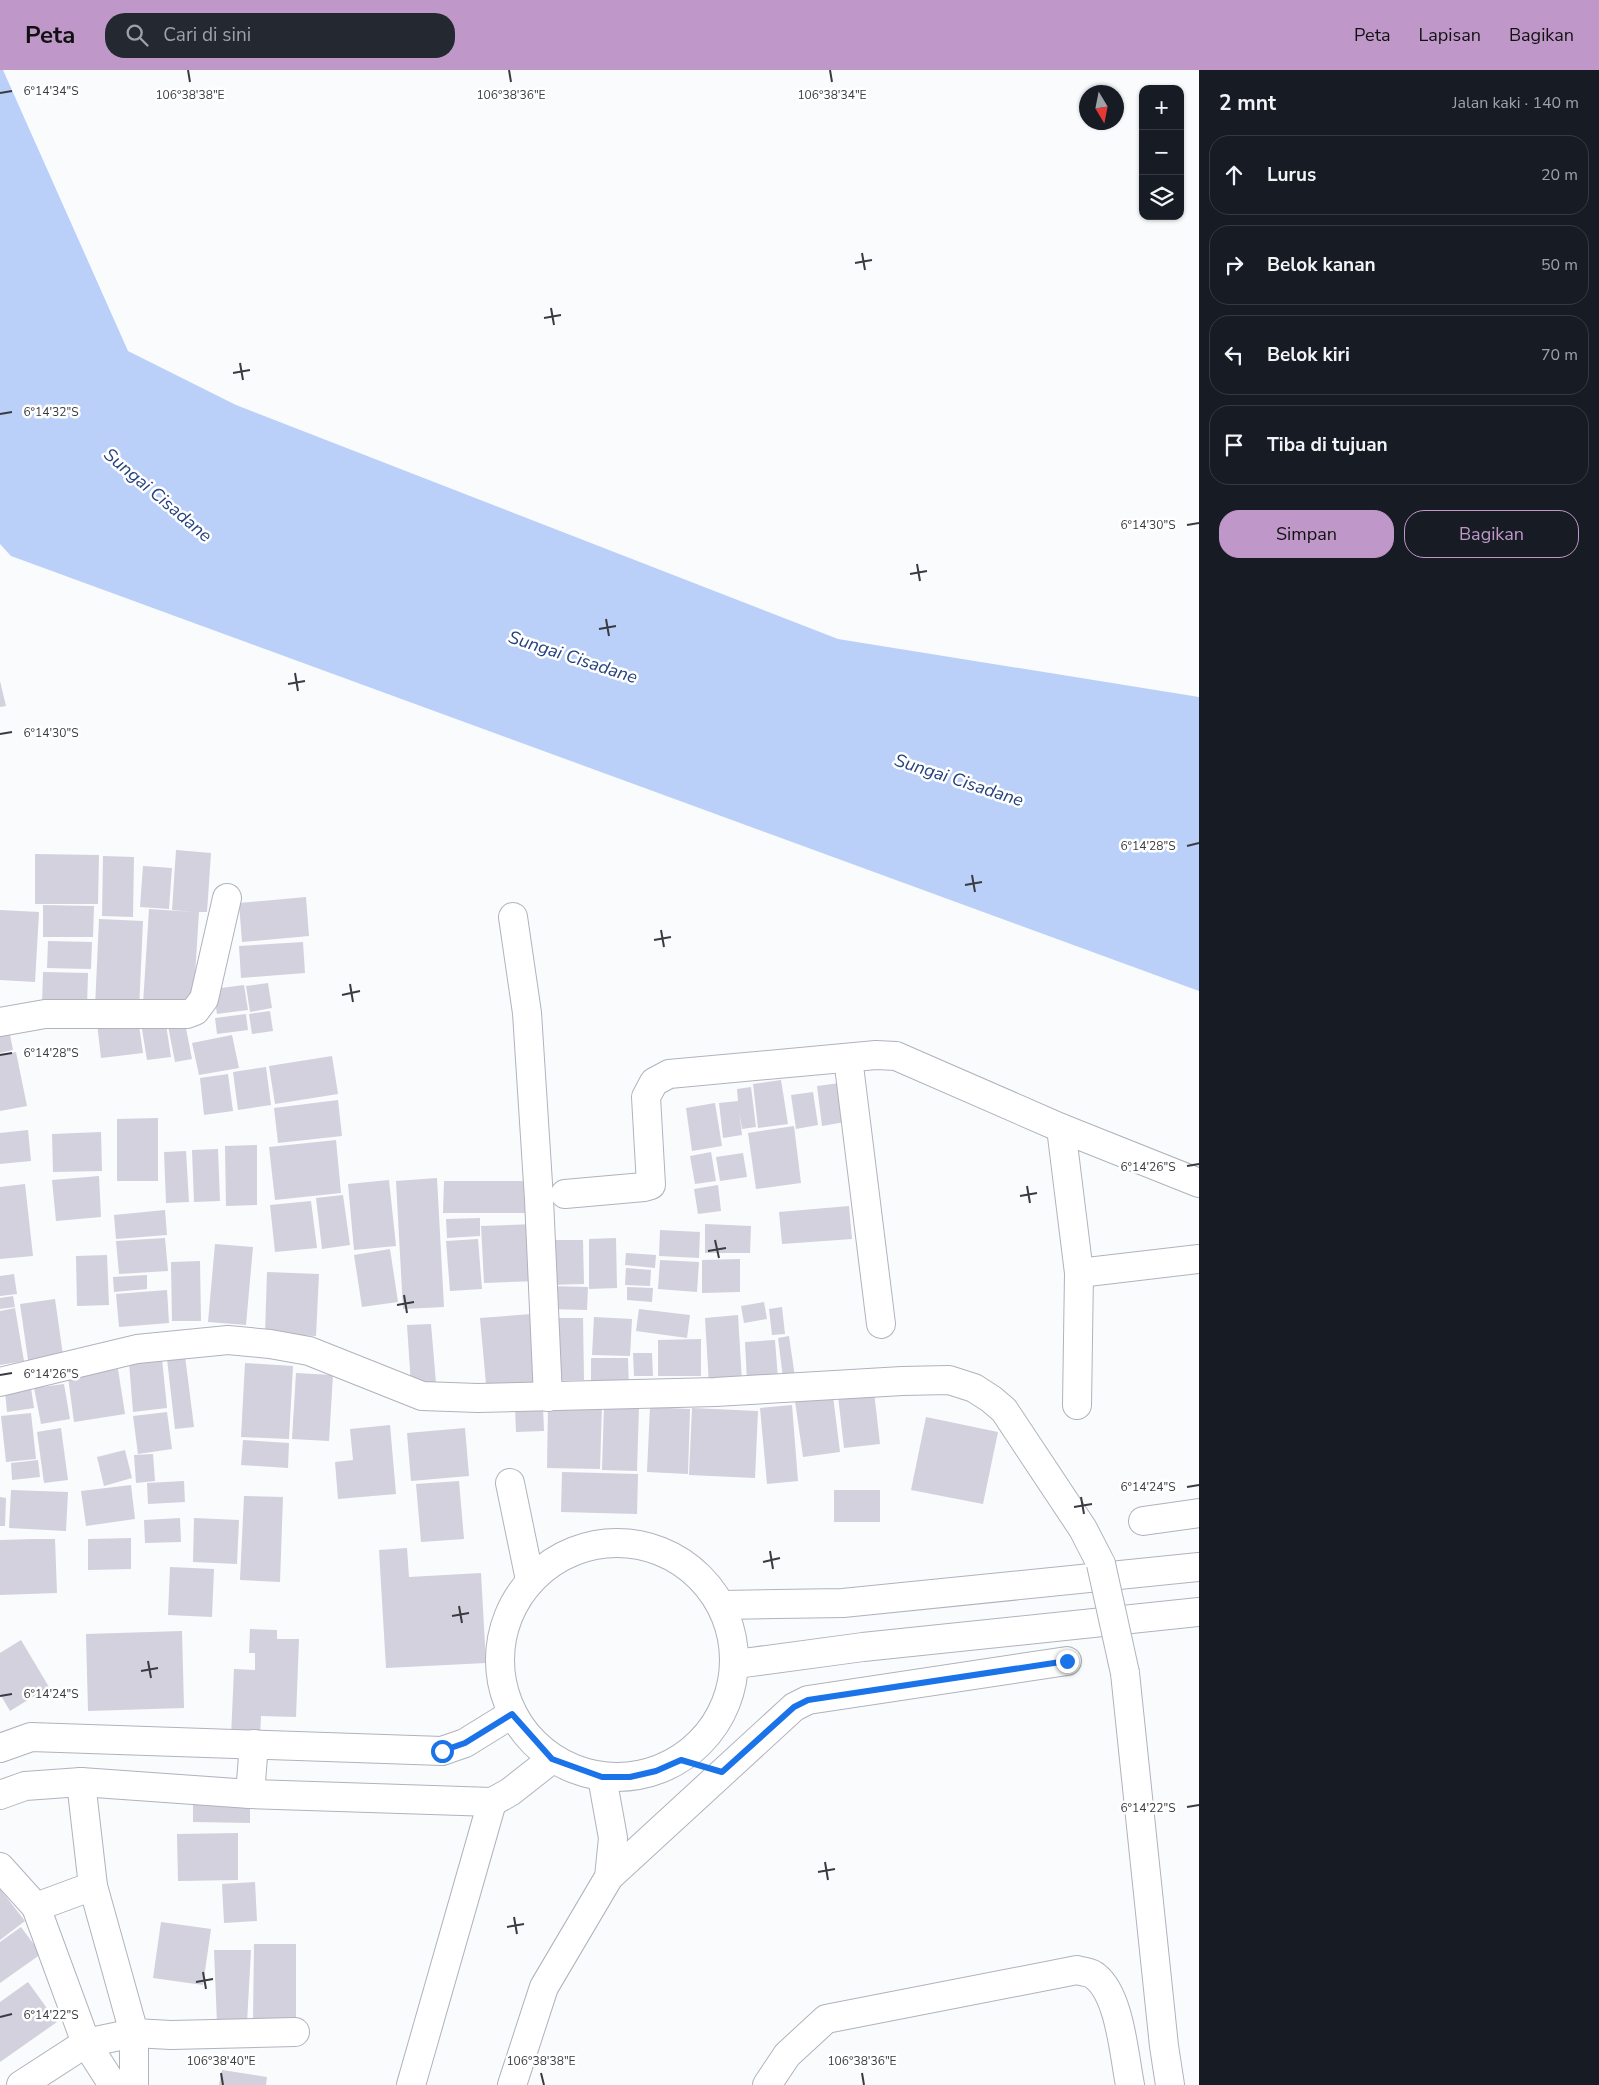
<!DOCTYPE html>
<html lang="id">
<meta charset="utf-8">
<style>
:root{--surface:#171b24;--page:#242831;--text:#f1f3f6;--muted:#9ea1a6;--line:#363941;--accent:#c097c9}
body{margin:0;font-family:"Nunito Sans",sans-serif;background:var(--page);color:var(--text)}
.controls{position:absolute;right:15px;top:15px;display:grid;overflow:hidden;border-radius:10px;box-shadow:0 1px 4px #0004}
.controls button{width:45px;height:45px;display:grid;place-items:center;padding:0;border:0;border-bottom:1px solid var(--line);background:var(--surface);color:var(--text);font:25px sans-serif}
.compass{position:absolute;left:1079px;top:15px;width:45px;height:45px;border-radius:50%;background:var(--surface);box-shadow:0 1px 4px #0004;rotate:170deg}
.stop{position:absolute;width:15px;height:15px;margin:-11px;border:4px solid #1a73e8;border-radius:50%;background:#fff}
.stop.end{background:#1a73e8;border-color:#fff;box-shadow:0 1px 5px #0008}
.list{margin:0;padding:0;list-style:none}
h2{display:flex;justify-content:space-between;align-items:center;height:65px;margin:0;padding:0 20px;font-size:21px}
h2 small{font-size:16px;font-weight:400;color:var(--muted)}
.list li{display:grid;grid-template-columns:32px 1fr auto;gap:15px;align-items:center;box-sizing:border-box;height:80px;margin:0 10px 10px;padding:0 10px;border:1px solid var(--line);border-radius:20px}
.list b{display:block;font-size:19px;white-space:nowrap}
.list em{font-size:16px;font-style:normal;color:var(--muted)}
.actions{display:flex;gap:10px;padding:15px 20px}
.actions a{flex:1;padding:11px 0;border:1px solid var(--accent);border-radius:20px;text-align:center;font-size:18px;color:var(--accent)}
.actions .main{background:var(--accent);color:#111}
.icon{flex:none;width:28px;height:28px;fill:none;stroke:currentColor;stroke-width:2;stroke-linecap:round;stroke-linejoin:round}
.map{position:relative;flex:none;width:1199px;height:2015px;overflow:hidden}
header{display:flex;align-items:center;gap:30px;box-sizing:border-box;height:70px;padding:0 25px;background:var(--accent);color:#111}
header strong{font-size:24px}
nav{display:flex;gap:28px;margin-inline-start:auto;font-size:18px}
.search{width:350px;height:45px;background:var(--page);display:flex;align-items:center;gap:12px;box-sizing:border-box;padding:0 18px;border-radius:20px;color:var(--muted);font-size:19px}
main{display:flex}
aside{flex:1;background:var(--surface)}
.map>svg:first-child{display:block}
.water{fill:#bad0f9}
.building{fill:#d2d1dd}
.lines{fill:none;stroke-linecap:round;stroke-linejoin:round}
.minor-casing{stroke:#afb3bd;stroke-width:30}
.minor{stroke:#fff;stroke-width:28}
.minor-bridge-casing{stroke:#afb3bd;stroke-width:30;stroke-linecap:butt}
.minor-bridge{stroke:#fff;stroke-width:28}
.route{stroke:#1a73e8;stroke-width:6}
.ticks{fill:none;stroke:#3a3b40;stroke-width:2}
.labels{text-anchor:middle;stroke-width:5;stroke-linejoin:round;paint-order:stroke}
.water-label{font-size:18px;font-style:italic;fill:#25427e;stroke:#fff}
.ticks-label{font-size:12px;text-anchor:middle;fill:#3a3b40;stroke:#fff;stroke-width:5;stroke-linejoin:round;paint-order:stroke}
</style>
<header>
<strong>Peta</strong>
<div class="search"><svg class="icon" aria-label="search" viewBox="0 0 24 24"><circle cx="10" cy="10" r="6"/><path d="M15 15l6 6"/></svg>Cari di sini</div>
<nav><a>Peta</a><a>Lapisan</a><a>Bagikan</a></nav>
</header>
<main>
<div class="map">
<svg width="1199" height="2015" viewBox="0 0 1199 2015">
<rect width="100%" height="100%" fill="#fafbfd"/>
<polygon class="water" points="0,0 3,0 128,281 236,335 838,569 1199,627 1199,921 11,486 0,474"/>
<g class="building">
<polygon points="0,611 6,636 0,637"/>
<polygon points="176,780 211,783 207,842 199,842 193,937 143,934 149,839 194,842 172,840"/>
<polygon points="35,784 99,785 98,834 35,834"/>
<polygon points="103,786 134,787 133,847 102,846"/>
<polygon points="143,796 172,798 169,839 140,837"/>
<polygon points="306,827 309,866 242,872 239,833"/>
<polygon points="43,835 94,836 93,867 43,867"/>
<polygon points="0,840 39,842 35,912 0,910"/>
<polygon points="99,849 143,851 139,940 95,938"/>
<polygon points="48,871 92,872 91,899 47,898"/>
<polygon points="303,872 305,903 241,908 239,876"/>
<polygon points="43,902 88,903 87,935 42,934"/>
<polygon points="268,913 272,938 250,942 246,916"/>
<polygon points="244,915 248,940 217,944 213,919"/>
<polygon points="270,941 273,961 252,964 249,944"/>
<polygon points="246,944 248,960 217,964 215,948"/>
<polygon points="138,948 143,983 101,988 97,953"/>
<polygon points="165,948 171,987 147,990 141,953"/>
<polygon points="185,953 192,989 175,992 168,956"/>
<polygon points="8,955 13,980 0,983 0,956"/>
<polygon points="232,965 239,998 199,1005 192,973"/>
<polygon points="16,982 27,1036 0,1041 0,985"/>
<polygon points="332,986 338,1024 275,1034 269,996"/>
<polygon points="266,997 271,1035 238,1040 233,1002"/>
<polygon points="228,1004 233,1041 204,1045 200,1008"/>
<polygon points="781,1010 788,1054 758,1058 753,1014"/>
<polygon points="840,1013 845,1052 822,1056 817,1016"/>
<polygon points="751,1017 756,1057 742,1059 739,1041 742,1065 723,1068 719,1033 738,1031 737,1019"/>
<polygon points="813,1022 818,1055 796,1059 791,1025"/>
<polygon points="338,1030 342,1066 278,1073 274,1038"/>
<polygon points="715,1033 722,1076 692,1081 686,1038"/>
<polygon points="158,1048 158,1111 117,1111 117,1049"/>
<polygon points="794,1056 801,1113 756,1119 748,1063"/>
<polygon points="28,1060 31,1091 0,1094 0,1063"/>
<polygon points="101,1062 102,1101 53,1102 52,1064"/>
<polygon points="336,1070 341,1123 275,1130 269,1077"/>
<polygon points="257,1075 257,1135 226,1136 225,1076"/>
<polygon points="218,1079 220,1131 194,1132 192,1080"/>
<polygon points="186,1081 189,1132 166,1133 164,1082"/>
<polygon points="711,1082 716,1111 695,1114 690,1086"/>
<polygon points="743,1083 747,1107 720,1111 716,1087"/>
<polygon points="99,1106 101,1147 56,1151 52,1110"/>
<polygon points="437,1108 444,1237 403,1239 396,1111"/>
<polygon points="389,1110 396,1176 354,1180 348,1114"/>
<polygon points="444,1111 537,1111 537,1143 443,1143"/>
<polygon points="25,1114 33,1186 0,1189 0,1117"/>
<polygon points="718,1115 721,1141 698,1144 694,1119"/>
<polygon points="343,1125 350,1175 322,1179 316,1128"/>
<polygon points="311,1131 317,1178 275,1182 270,1135"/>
<polygon points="849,1136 852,1169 782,1174 779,1142"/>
<polygon points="165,1140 167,1165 116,1169 114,1145"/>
<polygon points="480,1148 480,1166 447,1168 446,1149"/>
<polygon points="536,1154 538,1211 484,1213 481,1156"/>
<polygon points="705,1154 751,1156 750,1183 705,1183"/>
<polygon points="660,1160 700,1162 699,1188 659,1186"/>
<polygon points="165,1168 168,1201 119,1204 116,1171"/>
<polygon points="616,1168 617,1218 589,1219 589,1169"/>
<polygon points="478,1169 482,1219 450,1221 446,1171"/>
<polygon points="549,1170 583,1170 584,1214 549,1215"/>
<polygon points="215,1174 253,1177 246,1255 208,1252"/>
<polygon points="390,1179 398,1232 362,1237 354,1185"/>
<polygon points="626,1183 656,1185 655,1198 625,1195"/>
<polygon points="107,1185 109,1235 77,1236 76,1186"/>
<polygon points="740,1189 740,1222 702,1223 702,1190"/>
<polygon points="660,1190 699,1192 697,1222 658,1219"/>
<polygon points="200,1191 201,1251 172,1251 171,1192"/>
<polygon points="626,1198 651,1200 650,1216 625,1215"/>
<polygon points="267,1202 319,1204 316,1266 265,1264"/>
<polygon points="14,1204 17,1224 0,1226 0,1206"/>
<polygon points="147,1205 147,1219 114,1222 113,1207"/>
<polygon points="549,1216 588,1217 587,1240 548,1239"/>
<polygon points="627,1217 653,1218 652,1232 627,1230"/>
<polygon points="167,1220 169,1253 119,1257 116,1224"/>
<polygon points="13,1226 15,1237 0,1239 0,1228"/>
<polygon points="55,1229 64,1292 29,1297 20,1234"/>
<polygon points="764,1232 767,1249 744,1253 741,1236"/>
<polygon points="782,1237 785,1264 772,1265 769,1239"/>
<polygon points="15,1238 24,1291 0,1295 0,1241"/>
<polygon points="639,1239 690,1245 687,1268 636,1261"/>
<polygon points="532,1244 538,1321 487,1325 480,1248"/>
<polygon points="738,1245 742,1312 709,1315 705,1248"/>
<polygon points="594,1247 632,1249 630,1286 592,1285"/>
<polygon points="550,1248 583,1248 584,1310 551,1311"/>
<polygon points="431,1254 436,1313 411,1315 407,1255"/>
<polygon points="789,1266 795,1307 783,1308 778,1268"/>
<polygon points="701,1269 701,1306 658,1306 658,1270"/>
<polygon points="775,1270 778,1309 747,1311 745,1272"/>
<polygon points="633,1283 652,1283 653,1306 634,1306"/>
<polygon points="185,1286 194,1357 175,1359 167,1289"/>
<polygon points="591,1288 628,1288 629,1322 591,1322"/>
<polygon points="162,1289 167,1338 133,1342 129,1293"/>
<polygon points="245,1293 293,1296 289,1369 241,1367"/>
<polygon points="118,1299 125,1344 74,1352 68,1307"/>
<polygon points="296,1303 333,1305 329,1371 292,1369"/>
<polygon points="64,1314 70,1349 41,1354 34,1318"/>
<polygon points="31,1318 34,1338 7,1342 5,1321"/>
<polygon points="874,1322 880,1374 844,1378 838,1326"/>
<polygon points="833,1326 840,1382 803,1387 795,1331"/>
<polygon points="548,1334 602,1335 600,1399 547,1398"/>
<polygon points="604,1335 639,1336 637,1401 602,1400"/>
<polygon points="792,1335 798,1411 767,1414 760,1338"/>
<polygon points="543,1337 544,1361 516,1362 515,1338"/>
<polygon points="650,1337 690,1339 688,1404 647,1402"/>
<polygon points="692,1338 758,1341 755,1408 689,1405"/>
<polygon points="167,1342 172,1379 138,1384 133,1346"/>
<polygon points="31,1343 36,1389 6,1392 1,1346"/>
<polygon points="926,1347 998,1362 983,1434 911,1420"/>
<polygon points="390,1355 396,1424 338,1429 335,1392 353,1390 350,1359"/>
<polygon points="61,1358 68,1410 44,1413 37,1362"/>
<polygon points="465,1358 469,1406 411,1411 407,1363"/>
<polygon points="243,1370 289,1373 288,1398 241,1395"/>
<polygon points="125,1380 132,1408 104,1416 97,1387"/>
<polygon points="153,1384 155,1411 136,1413 134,1385"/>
<polygon points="38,1390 40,1407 12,1410 11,1393"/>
<polygon points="562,1402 638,1404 637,1444 561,1442"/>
<polygon points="184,1411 185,1432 148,1434 147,1413"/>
<polygon points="459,1411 464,1469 421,1472 416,1414"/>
<polygon points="131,1415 135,1449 86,1456 81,1421"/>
<polygon points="11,1420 68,1422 66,1461 9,1458"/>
<rect x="834" y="1420" width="46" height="32"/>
<polygon points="244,1426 283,1427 280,1512 240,1510"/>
<polygon points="0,1427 6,1428 5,1456 0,1456"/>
<polygon points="180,1448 181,1472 145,1473 144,1450"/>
<polygon points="194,1448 239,1450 237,1494 193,1492"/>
<polygon points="131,1468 131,1499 88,1500 88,1469"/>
<polygon points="34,1469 55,1469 57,1523 0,1525 0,1470"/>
<polygon points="407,1478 409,1507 481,1503 486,1593 386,1598 379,1480"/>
<polygon points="170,1497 214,1499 212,1547 168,1545"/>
<polygon points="250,1559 277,1560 277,1569 299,1569 296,1647 261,1646 260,1668 231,1667 234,1599 255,1600 255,1583 249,1583"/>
<polygon points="182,1561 184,1638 88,1641 86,1564"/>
<polygon points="21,1570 49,1617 10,1641 0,1624 0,1583"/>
<polygon points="193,1727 250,1727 250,1753 193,1752"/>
<polygon points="238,1763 238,1810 178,1811 177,1764"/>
<polygon points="255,1812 257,1851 224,1853 222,1814"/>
<polygon points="0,1819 25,1851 0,1870"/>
<polygon points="161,1852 211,1859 203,1915 153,1908"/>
<polygon points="21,1857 41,1884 0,1913 0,1872"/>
<polygon points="254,1874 296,1874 296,1951 253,1951"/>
<polygon points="214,1880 251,1880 247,1953 217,1953"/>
<polygon points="28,1912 57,1952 0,1992 0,1932"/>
<polygon points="222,2000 267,2007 266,2015 219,2015"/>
</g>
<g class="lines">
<defs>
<g id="minor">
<polyline points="513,847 527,943 539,1129 548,1327"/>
<polyline points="0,952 45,944 187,944 195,941 204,929 227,828"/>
<polyline points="848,988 881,1254"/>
<polyline points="1061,1058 1079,1203 1077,1335"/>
<polyline points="565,1124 644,1117 651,1115 646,1027 654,1012 669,1004 876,985 896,986 1061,1058 1199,1113"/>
<polyline points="1079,1203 1199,1189"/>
<polyline points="0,1312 137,1279 228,1270 270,1274 309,1281 422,1326 478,1328 715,1322 902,1311 949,1310 974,1318 991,1329 1004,1340 1083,1459 1101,1494"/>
<polyline points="510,1413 530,1510"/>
<polyline points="1143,1451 1199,1443"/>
<circle cx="617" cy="1590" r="117"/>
<polyline points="722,1535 843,1533 1199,1497"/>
<polyline points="736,1594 863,1577 1199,1542"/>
<polyline points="1125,1603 1164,1976 1170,2015"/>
<polyline points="0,1678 31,1667 442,1681 465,1673 512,1644"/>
<polyline points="81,1712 93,1816 134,1963 134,2015"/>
<polyline points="250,1724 254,1674"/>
<polyline points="0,1725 25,1716 81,1712 250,1724 492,1732 510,1722 552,1689"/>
<polyline points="0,1797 36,1837 86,1973 113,2015"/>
<polyline points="609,1807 794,1637 808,1630 1067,1591"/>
<polyline points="36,1837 93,1816"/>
<polyline points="21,2015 86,1973 134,1963 171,1965 295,1962"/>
<polyline points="411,2015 492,1732"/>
<polyline points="512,2015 544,1917 609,1807 613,1768 602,1707"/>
<path d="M767,2015L787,1985L826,1949L1077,1900C1083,1902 1091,1902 1095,1906C1120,1925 1124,1985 1130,2015"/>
</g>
</defs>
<use href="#minor" class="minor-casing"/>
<use href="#minor" class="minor"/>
<defs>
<polyline id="minor-bridge" points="1101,1494 1125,1603"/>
</defs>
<use href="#minor-bridge" class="minor-bridge-casing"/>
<use href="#minor-bridge" class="minor-bridge"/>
</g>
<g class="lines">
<polyline class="route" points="442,1681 465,1673 512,1644 552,1689 602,1707 630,1707 656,1701 681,1690 722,1702 794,1637 808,1630 1067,1591"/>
</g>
<path class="ticks" d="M188,0L190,12M509,0L511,12M830,0L832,12M0,23L12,21M862,183L865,200M855,193L872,190M551,238L554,255M544,248L561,245M240,293L243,310M233,303L250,300M0,344L12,342M1187,455L1199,453M917,494L920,511M910,504L927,501M606,549L609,566M599,559L616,556M295,603L298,621M288,614L305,611M0,664L12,662M1187,776L1199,773M972,805L975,822M965,815L982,812M661,860L664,877M654,870L671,867M350,914L353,932M342,925L360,921M0,985L12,983M1187,1096L1199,1094M1027,1116L1030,1133M1020,1126L1037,1123M715,1170L719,1188M708,1181L726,1178M404,1225L407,1243M397,1235L414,1232M0,1305L12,1303M1187,1417L1199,1415M1081,1427L1084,1444M1074,1437L1092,1434M770,1481L773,1499M763,1492L780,1488M459,1536L462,1553M452,1546L469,1543M148,1591L151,1608M141,1601L158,1598M0,1626L12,1624M1187,1737L1199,1735M825,1792L828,1810M818,1802L835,1799M514,1847L517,1864M507,1857L524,1854M203,1902L206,1919M196,1912L213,1909M0,1947L12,1944M221,2003L223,2015M541,2003L544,2015M862,2003L864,2015"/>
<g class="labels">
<g class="water-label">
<text transform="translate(158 425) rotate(40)" y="6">Sungai Cisadane</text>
<text transform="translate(573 587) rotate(18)" y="6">Sungai Cisadane</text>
<text transform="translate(959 710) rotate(18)" y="6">Sungai Cisadane</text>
</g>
</g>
<g class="ticks-label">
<text x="51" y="25">6°14'34"S</text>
<text x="190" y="29">106°38'38"E</text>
<text x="511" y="29">106°38'36"E</text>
<text x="832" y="29">106°38'34"E</text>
<text x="51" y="346">6°14'32"S</text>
<text x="1148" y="459">6°14'30"S</text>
<text x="51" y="667">6°14'30"S</text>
<text x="1148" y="780">6°14'28"S</text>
<text x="51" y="987">6°14'28"S</text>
<text x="1148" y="1101">6°14'26"S</text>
<text x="51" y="1308">6°14'26"S</text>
<text x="1148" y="1421">6°14'24"S</text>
<text x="51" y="1628">6°14'24"S</text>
<text x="1148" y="1742">6°14'22"S</text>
<text x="51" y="1949">6°14'22"S</text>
<text x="221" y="1995">106°38'40"E</text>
<text x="541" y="1995">106°38'38"E</text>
<text x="862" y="1995">106°38'36"E</text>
</g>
</svg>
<div class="controls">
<button>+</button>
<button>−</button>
<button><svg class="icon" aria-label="layers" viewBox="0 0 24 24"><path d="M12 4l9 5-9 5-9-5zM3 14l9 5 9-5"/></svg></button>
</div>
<svg class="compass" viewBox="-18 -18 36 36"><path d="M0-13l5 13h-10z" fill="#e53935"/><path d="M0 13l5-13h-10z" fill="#9ea1a6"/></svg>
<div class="stop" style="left:442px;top:1681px"></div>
<div class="stop end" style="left:1067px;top:1591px"></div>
</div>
<aside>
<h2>2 mnt<small>Jalan kaki · 140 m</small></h2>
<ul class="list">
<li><svg class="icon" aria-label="ahead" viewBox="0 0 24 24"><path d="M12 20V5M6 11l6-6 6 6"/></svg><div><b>Lurus</b></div><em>20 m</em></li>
<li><svg class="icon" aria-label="right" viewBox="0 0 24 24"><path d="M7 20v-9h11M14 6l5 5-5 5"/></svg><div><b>Belok kanan</b></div><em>50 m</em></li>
<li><svg class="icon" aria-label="left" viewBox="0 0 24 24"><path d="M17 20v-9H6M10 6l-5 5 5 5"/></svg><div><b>Belok kiri</b></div><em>70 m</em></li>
<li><svg class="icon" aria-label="arrive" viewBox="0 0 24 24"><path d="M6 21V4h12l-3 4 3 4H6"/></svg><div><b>Tiba di tujuan</b></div></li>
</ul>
<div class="actions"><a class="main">Simpan</a><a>Bagikan</a></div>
</aside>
</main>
